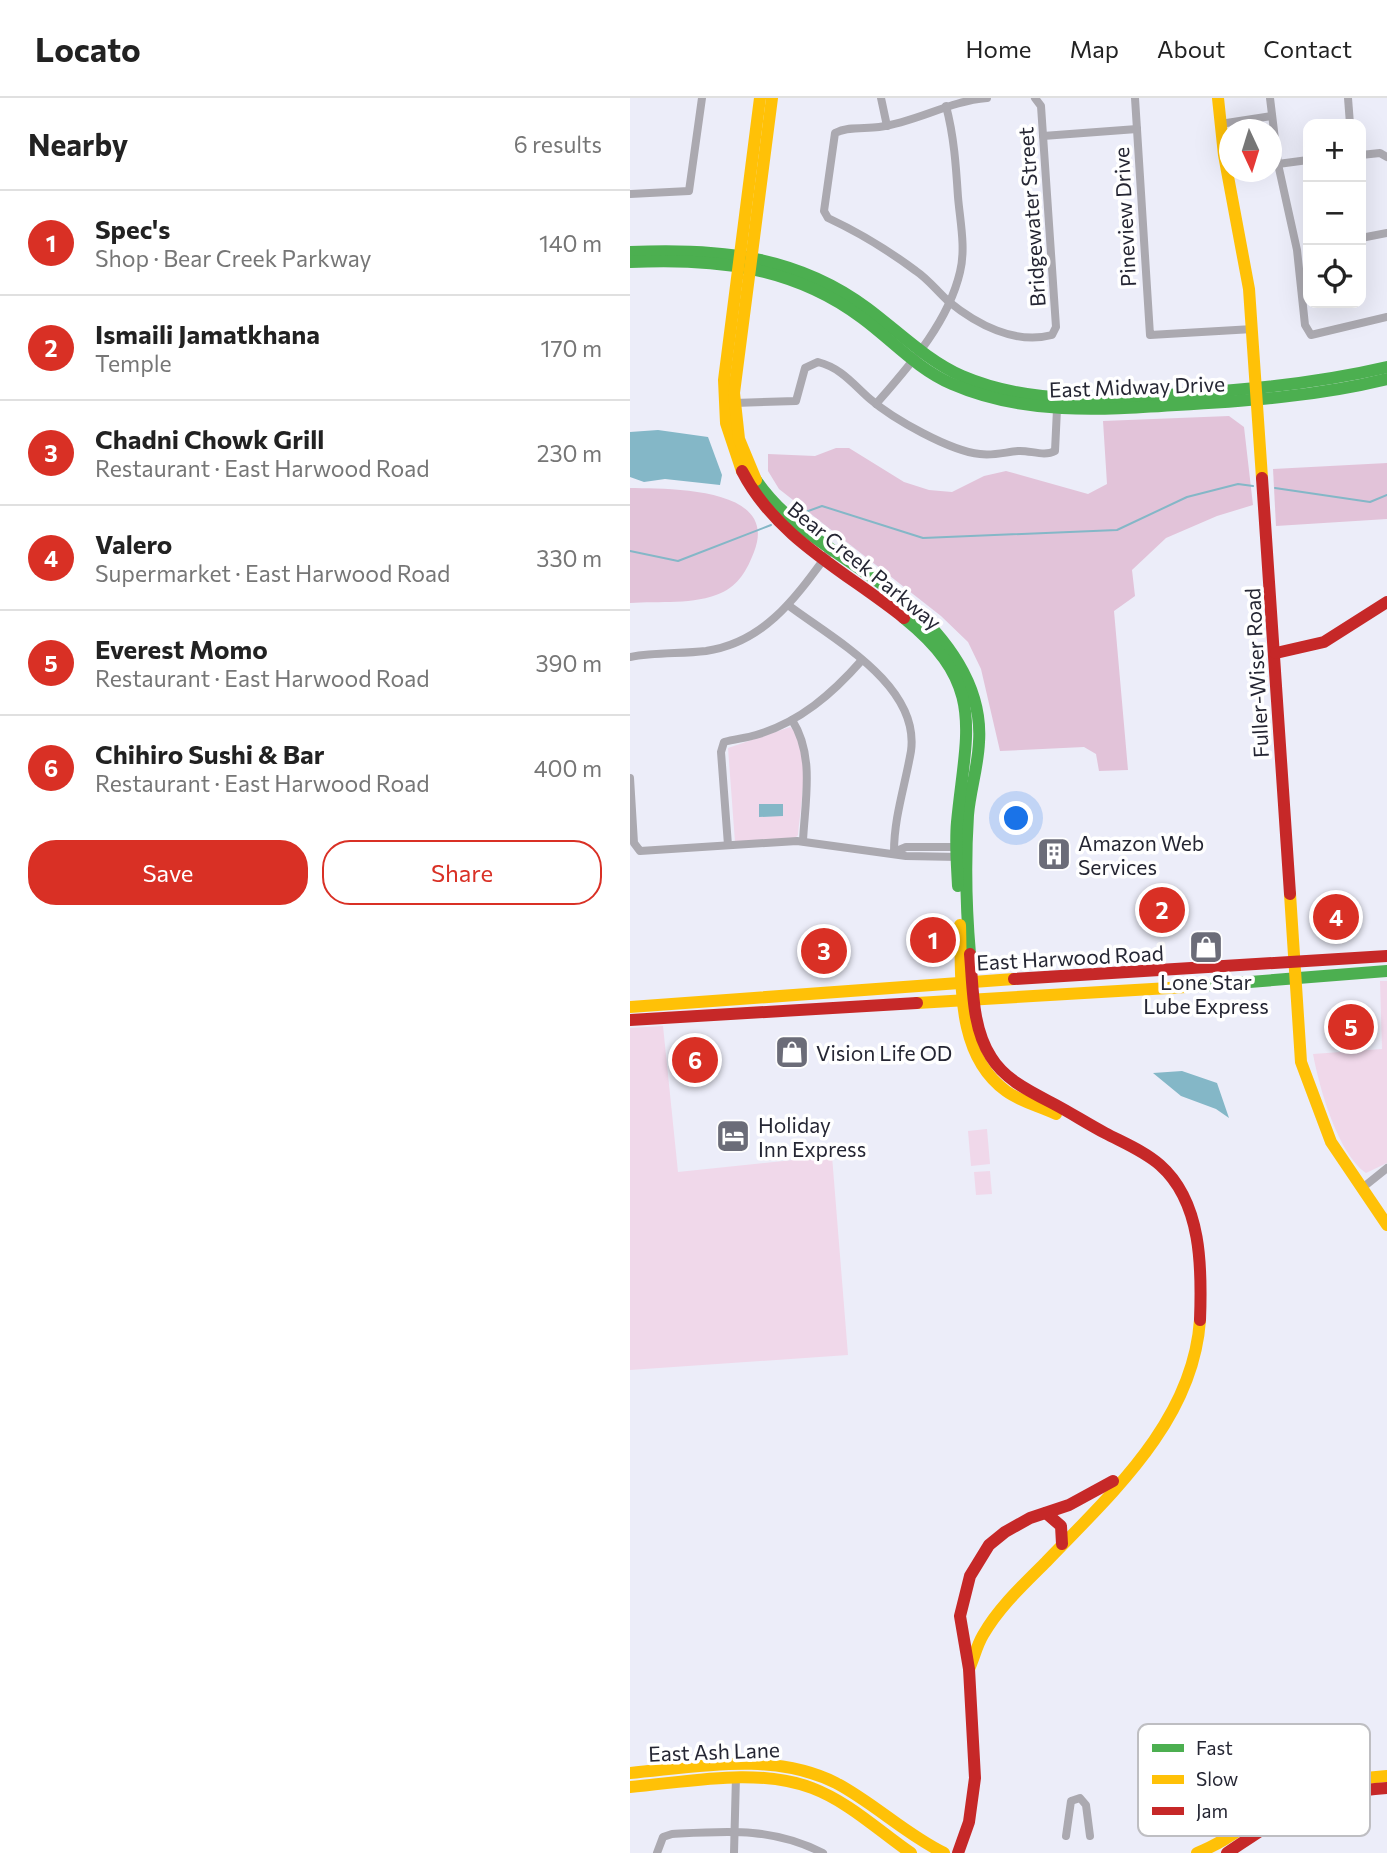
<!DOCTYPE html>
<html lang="en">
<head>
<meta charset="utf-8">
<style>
  :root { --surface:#fff; --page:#f2f2f2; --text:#222; --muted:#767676; --line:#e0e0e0; --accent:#d93025 }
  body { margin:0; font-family:Commissioner,sans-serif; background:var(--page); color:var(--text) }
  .controls { position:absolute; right:21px; top:21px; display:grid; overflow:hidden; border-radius:14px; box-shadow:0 7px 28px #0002 }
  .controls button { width:63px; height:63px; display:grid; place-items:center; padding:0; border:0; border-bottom:2px solid var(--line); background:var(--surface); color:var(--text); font:35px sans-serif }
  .compass { position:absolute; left:589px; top:21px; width:63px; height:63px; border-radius:50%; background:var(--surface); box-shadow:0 7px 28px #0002; rotate:176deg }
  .you { position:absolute; left:387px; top:721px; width:24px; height:24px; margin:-18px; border:5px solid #fff; border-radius:50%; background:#1a73e8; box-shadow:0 0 0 10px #1a73e833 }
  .badge { display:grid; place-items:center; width:46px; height:46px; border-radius:50%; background:var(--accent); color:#fff; font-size:23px; font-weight:700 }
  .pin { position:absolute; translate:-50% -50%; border:4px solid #fff; box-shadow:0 2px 7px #0006 }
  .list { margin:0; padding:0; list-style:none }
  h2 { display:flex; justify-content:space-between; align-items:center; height:91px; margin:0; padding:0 28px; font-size:30px }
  h2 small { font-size:23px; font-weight:400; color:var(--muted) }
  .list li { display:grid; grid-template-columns:46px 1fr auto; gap:21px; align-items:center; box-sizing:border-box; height:105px; padding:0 28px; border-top:2px solid var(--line) }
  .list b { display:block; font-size:26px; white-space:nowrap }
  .list p { margin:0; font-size:23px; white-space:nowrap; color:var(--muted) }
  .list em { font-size:23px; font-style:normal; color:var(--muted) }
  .actions { display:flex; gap:14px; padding:21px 28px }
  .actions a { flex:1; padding:16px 0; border:2px solid var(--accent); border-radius:28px; text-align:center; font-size:24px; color:var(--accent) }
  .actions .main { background:var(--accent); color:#fff }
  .icon { flex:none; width:38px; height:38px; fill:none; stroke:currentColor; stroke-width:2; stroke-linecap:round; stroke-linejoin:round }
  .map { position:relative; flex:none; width:757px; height:1755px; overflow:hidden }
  header { display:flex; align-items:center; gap:42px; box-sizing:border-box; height:98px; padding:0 35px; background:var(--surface); border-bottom:2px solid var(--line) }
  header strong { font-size:33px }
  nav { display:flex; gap:38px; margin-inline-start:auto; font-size:24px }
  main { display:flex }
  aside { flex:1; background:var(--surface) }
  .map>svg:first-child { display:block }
  .green { fill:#f0d8ea }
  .forest { fill:#e2c3d9 }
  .water { fill:#84b7c7 }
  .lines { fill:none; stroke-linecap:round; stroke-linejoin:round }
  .stream { stroke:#84b7c7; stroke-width:2 }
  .street { stroke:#aba9b0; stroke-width:8 }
  .fast { stroke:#4caf50; stroke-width:12 }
  .slow { stroke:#ffc107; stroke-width:12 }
  .jam { stroke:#c62828; stroke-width:12 }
  .labels { text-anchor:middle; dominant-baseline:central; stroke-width:7; stroke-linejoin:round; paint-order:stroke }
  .street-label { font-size:21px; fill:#252633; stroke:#fff }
  .poi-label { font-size:21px; fill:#252633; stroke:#fff; text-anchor:start }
  .key { fill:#fff; stroke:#bebec2; stroke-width:2 }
  .key-label { font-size:19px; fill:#252633 }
</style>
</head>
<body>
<header>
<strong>Locato</strong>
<nav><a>Home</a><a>Map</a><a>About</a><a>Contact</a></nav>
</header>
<main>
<aside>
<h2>Nearby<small>6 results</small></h2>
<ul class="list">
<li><span class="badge">1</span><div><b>Spec's</b><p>Shop · Bear Creek Parkway</p></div><em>140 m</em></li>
<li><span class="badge">2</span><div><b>Ismaili Jamatkhana</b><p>Temple</p></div><em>170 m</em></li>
<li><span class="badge">3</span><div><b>Chadni Chowk Grill</b><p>Restaurant · East Harwood Road</p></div><em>230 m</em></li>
<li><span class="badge">4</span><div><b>Valero</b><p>Supermarket · East Harwood Road</p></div><em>330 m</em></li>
<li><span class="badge">5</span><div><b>Everest Momo</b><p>Restaurant · East Harwood Road</p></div><em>390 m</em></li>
<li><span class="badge">6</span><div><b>Chihiro Sushi &amp; Bar</b><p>Restaurant · East Harwood Road</p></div><em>400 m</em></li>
</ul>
<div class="actions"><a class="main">Save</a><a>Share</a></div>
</aside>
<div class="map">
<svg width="757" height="1755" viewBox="0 0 757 1755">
  <rect width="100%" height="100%" fill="#ecedf9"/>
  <g class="green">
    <path d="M 160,629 C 183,645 170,712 168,737 L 164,741 L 105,744 L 98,650 Z"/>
    <path d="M 750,883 L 757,883 L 757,1065 L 736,1075 C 708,1056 689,989 683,956 L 752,951 Z"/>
    <polygon points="33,928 48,1074 202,1058 218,1257 0,1272 0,930"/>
    <polygon points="357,1031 360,1066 341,1068 338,1033"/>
    <polygon points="360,1073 362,1096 346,1097 344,1074"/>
  </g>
  <g class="forest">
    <polygon points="599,318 614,329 623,407 587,418 536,440 502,472 505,498 484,513 498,672 469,673 466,656 454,649 370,653 351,571 338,544 311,518 149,391 138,373 138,356 185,358 206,350 219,350 274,384 299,392 322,394 354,378 376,373 458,396 477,386 473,323"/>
    <polygon points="757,365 757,421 646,428 643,371"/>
    <path d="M 0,390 C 38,391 150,388 124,454 C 117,472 109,487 91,495 C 65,507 28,503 0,505 Z"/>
  </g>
  <g class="water">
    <polygon points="28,332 78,339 92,377 90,387 35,381 14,384 0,379 0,334"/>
    <polygon points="129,706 153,706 153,718 129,719"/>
    <polygon points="552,973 587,985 599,1020 586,1011 551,998 523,975"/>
  </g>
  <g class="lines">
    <g class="stream">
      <polyline points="645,390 740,404 757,397"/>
      <polyline points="170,416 192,408 293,440 487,432 557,399 608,386 623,388"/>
      <polyline points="0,453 48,463 141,427"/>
    </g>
    <g class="street">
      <polyline points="251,0 257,28"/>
      <path d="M 357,0 C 319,3 287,24 249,29 C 235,31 218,28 205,35 L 194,113 L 198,120 C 230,135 258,152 286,173 C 298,181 307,193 318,203 C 346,226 385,247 422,237 L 426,229 L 411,8 L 405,0"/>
      <polyline points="505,0 520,237 623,231"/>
      <polyline points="640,0 648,66 667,152 675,227 681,237 757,219"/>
      <polyline points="718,0 720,26"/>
      <polyline points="590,26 642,18"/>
      <polyline points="413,38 507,31"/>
      <polyline points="731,57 750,55 757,59"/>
      <polyline points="648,66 678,62"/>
      <polyline points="0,96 59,93 72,0"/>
      <polyline points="731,140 757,135"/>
      <path d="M 104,305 L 166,303 L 175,270 L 188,264 C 211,270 222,285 240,301 C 263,321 320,353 350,356 C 363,358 376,354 388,353 C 400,352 414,359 425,353 L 427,311"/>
      <path d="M 246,306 C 280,267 318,225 330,174 C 336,150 330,123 328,99 C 326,68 324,38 316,8"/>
      <path d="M 158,507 C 203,541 290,587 281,653 C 275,688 264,719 264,754"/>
      <path d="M 0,559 C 25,554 51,556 76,553 C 137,544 168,496 202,450"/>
      <path d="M 162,622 C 185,658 175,702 173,743"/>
      <polyline points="0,680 4,745 10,753 167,743 276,758 329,759"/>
      <path d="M 98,747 L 91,654 L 94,644 C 105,641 116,640 126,637 C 170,624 202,596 232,562"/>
      <polyline points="264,754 276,749 329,749"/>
      <polyline points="731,1091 757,1070"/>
      <polyline points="436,1738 441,1703 450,1700 456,1707 460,1738"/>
      <path d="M 27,1755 L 33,1739 L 42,1736 C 97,1733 142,1729 193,1755"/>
      <polyline points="104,1755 106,1678"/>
    </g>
    <g class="fast">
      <path d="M 0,154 C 86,150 166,157 237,210 C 268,233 296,262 332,278 C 404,309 486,301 563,295 C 628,291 693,284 757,269"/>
      <path d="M 0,164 C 84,160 163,168 232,220 C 262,242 287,271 322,286 C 393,317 470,312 546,307 C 618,303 688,298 757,281"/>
      <path d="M 126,382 C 161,434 226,463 274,503 C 315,538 353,587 349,644 C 348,669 340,693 338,717 C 335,764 336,810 340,856"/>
      <path d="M 274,520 C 357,587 336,632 327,724 C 325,745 327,767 328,788"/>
      <polyline points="556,889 757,873"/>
    </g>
    <g class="slow">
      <polyline points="588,0 594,57 619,191 632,380"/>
      <polyline points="112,373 96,325 94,282 130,0"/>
      <polyline points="126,382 109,341 104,295 142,0"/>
      <polyline points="660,796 671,964 701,1044 757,1127"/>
      <path d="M 330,827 C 332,883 325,956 376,993 C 391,1004 410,1008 426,1016"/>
      <polyline points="287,905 556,889"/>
      <polyline points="0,909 384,881"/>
      <path d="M 339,1571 C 344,1560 347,1547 353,1537 C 369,1509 394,1486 416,1464 C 482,1395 563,1323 570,1222"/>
      <path d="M 0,1675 C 67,1669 143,1653 206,1685 C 244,1705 275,1736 314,1755"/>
      <path d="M 0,1689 C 58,1684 126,1669 182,1690 C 219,1704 249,1733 281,1755"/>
      <path d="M 567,1755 C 598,1743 623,1721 652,1705 C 684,1686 720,1681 757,1678"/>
    </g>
    <g class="jam">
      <path d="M 112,373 C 146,440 218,475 274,520"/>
      <polyline points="632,380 660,796"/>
      <polyline points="646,555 694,544 757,504"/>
      <path d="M 340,856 C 343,890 342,930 361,959 C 375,982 401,994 424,1006 C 441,1015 458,1026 475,1035 C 494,1045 514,1053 530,1067 C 572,1104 572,1170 570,1222"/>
      <polyline points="384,881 757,858"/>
      <polyline points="0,922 287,905"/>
      <polyline points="416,1415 431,1428 432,1446"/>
      <polyline points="328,1755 339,1724 345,1680 339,1571 330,1518 340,1478 359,1447 375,1434 400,1420 439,1407 483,1383"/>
      <path d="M 597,1755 C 657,1715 681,1695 757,1690"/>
    </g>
  </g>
  <defs>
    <g id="building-square" transform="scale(1.75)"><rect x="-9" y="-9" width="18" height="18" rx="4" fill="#6b6c78" stroke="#fff"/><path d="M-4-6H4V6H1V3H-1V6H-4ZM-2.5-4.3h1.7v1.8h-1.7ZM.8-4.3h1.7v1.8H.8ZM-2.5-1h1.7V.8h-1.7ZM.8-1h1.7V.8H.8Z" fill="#fff"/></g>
    <g id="shop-square" transform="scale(1.75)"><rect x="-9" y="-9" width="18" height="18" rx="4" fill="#6b6c78" stroke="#fff"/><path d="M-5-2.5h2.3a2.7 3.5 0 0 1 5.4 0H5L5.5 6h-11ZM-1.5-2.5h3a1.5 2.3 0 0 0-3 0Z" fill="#fff"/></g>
    <g id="hotel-square" transform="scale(1.75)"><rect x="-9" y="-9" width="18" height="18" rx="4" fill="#6b6c78" stroke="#fff"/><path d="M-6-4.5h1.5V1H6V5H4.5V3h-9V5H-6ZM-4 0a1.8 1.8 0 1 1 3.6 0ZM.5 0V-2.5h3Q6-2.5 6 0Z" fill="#fff"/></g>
  </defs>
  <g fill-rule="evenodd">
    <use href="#building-square" x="424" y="756"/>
    <use href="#shop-square" x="576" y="849"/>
    <use href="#shop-square" x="162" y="954"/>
    <use href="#hotel-square" x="103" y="1038"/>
  </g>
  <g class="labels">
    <g class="street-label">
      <text transform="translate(401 119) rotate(-94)">Bridgewater Street</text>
      <text transform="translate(494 119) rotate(-93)">Pineview Drive</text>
      <text transform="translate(507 288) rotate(-2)">East Midway Drive</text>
      <text transform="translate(235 467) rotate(39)">Bear Creek Parkway</text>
      <text transform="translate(626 575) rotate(-93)">Fuller-Wiser Road</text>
      <text transform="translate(440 859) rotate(-3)">East Harwood Road</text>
      <text transform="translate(84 1653) rotate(-2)">East Ash Lane</text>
    </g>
    <g class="poi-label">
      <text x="448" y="744">Amazon Web<tspan x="448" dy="24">Services</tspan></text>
      <text x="576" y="883" text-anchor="middle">Lone Star<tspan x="576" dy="24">Lube Express</tspan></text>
      <text x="186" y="954">Vision Life OD</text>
      <text x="128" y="1026">Holiday<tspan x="128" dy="24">Inn Express</tspan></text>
    </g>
  </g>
  <rect x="508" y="1626" width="232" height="112" rx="10" class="key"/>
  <rect x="522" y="1646" width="32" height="8" fill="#4caf50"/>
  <rect x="522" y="1677" width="32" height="9" fill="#ffc107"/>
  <rect x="522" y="1709" width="32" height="8" fill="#c62828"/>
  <g class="key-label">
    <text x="566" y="1657">Fast</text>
    <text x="566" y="1688">Slow</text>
    <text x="566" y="1720">Jam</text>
  </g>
</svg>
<div class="controls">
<button>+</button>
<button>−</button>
<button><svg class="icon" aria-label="locate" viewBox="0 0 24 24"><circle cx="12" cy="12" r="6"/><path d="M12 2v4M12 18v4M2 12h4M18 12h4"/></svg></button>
</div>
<svg class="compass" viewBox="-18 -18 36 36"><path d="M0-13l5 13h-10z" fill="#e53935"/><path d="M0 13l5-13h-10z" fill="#767676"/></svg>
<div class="you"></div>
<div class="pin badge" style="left:303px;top:842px">1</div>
<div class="pin badge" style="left:532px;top:812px">2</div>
<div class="pin badge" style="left:194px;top:853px">3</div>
<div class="pin badge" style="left:706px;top:819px">4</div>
<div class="pin badge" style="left:721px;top:929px">5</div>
<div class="pin badge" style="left:65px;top:962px">6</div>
</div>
</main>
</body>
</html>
